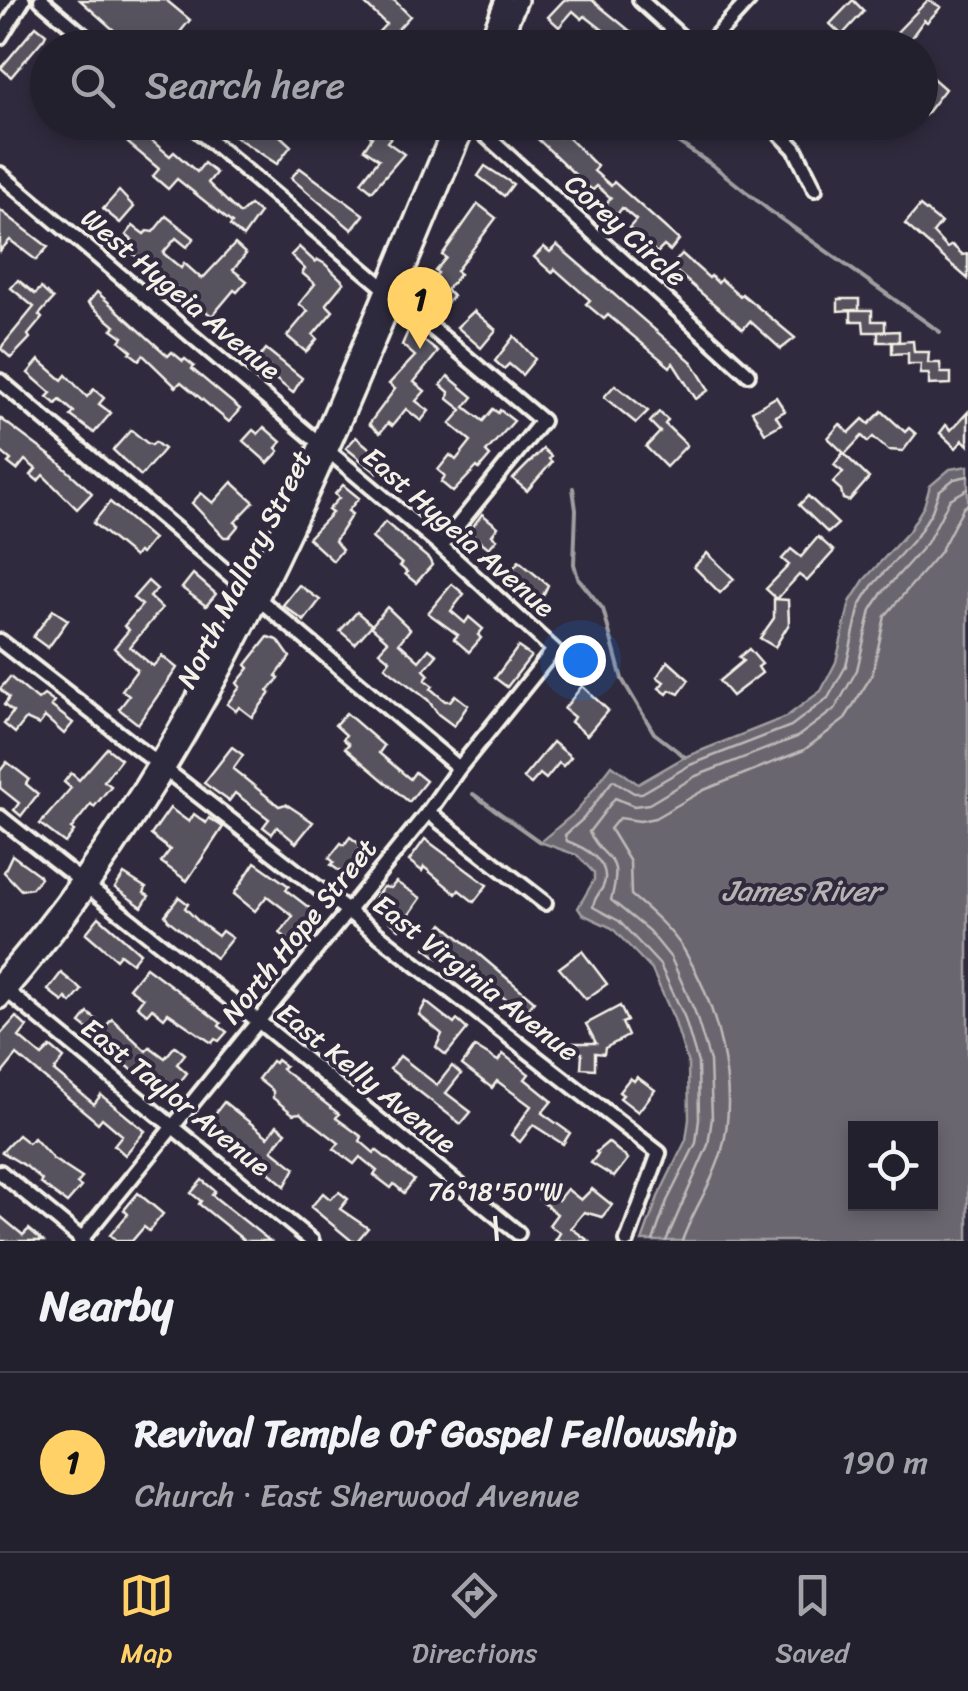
<!DOCTYPE html>
<html lang="en">
<head>
<meta charset="utf-8">
<style>
  :root { --surface:#23202e; --page:#2f2d3a; --text:#f1f3f6; --muted:#a3a3aa; --line:#403e4a; --accent:#ffd166 }
  body { margin:0; font-family:Sriracha,sans-serif; background:var(--page); color:var(--text) }
  .controls { position:absolute; right:30px; bottom:30px; display:grid; overflow:hidden; border-radius:0px; box-shadow:0 5px 15px #0003 }
  .controls button { width:90px; height:90px; display:grid; place-items:center; padding:0; border:0; border-bottom:2px solid var(--line); background:var(--surface); color:var(--text); font:50px sans-serif }
  .you { position:absolute; left:580px; top:660px; width:35px; height:35px; margin:-25px; border:8px solid #fff; border-radius:50%; background:#1a73e8; box-shadow:0 0 0 15px #1a73e833 }
  .badge { display:grid; place-items:center; width:65px; height:65px; border-radius:50%; background:var(--accent); color:#111; font-size:32px; font-weight:700 }
  .pin { position:absolute; translate:-50% -82px; filter:drop-shadow(0 2px 5px #0008) }
  .pin::after { content:''; position:absolute; top:52px; width:35px; height:30px; background:inherit; clip-path:polygon(0 0,100% 0,50% 100%) }
  .list { margin:0; padding:0; list-style:none }
  h2 { display:flex; justify-content:space-between; align-items:center; height:130px; margin:0; padding:0 40px; font-size:42px }
  h2 small { font-size:32px; font-weight:400; color:var(--muted) }
  .list li { display:grid; grid-template-columns:65px 1fr auto; gap:30px; align-items:center; box-sizing:border-box; height:180px; padding:0 40px; border-top:2px solid var(--line) }
  .list b { display:block; font-size:38px; white-space:nowrap }
  .list p { margin:0; font-size:32px; white-space:nowrap; color:var(--muted) }
  .list em { font-size:32px; font-style:normal; color:var(--muted) }
  .icon { flex:none; width:55px; height:55px; fill:none; stroke:currentColor; stroke-width:2; stroke-linecap:round; stroke-linejoin:round }
  .map { position:relative; flex:none; width:968px; height:1241px; overflow:hidden }
  .search { position:absolute; background:var(--surface); box-shadow:0 5px 15px #0003; left:30px; right:30px; top:30px; height:110px; display:flex; align-items:center; gap:25px; box-sizing:border-box; padding:0 35px; border-radius:55px; color:var(--muted); font-size:38px }
  .sheet { height:310px; background:var(--surface) }
  nav { display:flex; justify-content:space-around; align-items:center; box-sizing:border-box; height:140px; border-top:2px solid var(--line); background:var(--surface); font-size:28px; color:var(--muted) }
  nav a { display:grid; justify-items:center; gap:5px }
  nav .on { color:var(--accent) }
  .map>svg:first-child { display:block }
  .water { fill:#6a6670; stroke:#a19ea0; stroke-width:2.5; fill-rule:evenodd }
  .lines { fill:none; stroke-linecap:round; stroke-linejoin:round }
  .shore { stroke:#bdb9b8; stroke-width:2.5 }
  .stream { stroke:#a19ea0; stroke-width:4 }
  .building { fill:#56525f; stroke:#f4f1e8; stroke-width:2.5 }
  .minor-casing { stroke:#f4f1e8; stroke-width:20 }
  .major-casing { stroke:#f4f1e8; stroke-width:22 }
  .minor { stroke:#2f2a3d; stroke-width:12 }
  .major { stroke:#2f2a3d; stroke-width:15 }
  .ticks { fill:none; stroke:#f4f1e8; stroke-width:4 }
  .labels { text-anchor:middle; dominant-baseline:central; stroke-width:8; stroke-linejoin:round; paint-order:stroke }
  .street-label { font-size:28px; fill:#f4f1e8; stroke:#2f2a3d }
  .water-label { font-size:30px; font-style:italic; fill:#b6b2b2; stroke:#2f2a3d }
  .ticks-label { font-size:25px; text-anchor:middle; fill:#f4f1e8; stroke:#2f2a3d; stroke-width:8; stroke-linejoin:round; paint-order:stroke }
</style>
</head>
<body>
<div class="map">
<svg width="968" height="1241" viewBox="0 0 968 1241">
  <rect width="100%" height="100%" fill="#2f2a3d"/>
  <filter id="ink" filterUnits="userSpaceOnUse"><feTurbulence type="fractalNoise" baseFrequency=".01" numOctaves="2"/><feDisplacementMap in="SourceGraphic" scale="20" xChannelSelector="R" yChannelSelector="G"/><feConvolveMatrix kernelMatrix="1 2 1 2 8 2 1 2 1" color-interpolation-filters="sRGB"/></filter>
  <g filter="url(#ink)">
    <path class="water" d="M 968,466 L 968,1241 L 642,1241 L 658,1197 L 686,1140 L 689,1119 L 688,1064 L 674,1019 L 652,970 L 612,928 L 582,914 L 578,908 L 594,880 L 594,873 L 577,855 L 540,842 L 576,812 L 612,765 L 638,784 L 685,757 L 786,717 L 821,691 L 836,662 L 850,602 L 864,580 L 909,531 L 924,506 L 930,486 L 950,469 ZM 856,1128 L 930,1128 L 930,1204 L 856,1204 Z"/>
    <g class="lines">
      <g class="shore">
        <path d="M 653,1241 L 667,1201 L 696,1143 L 699,1119 L 698,1063 L 684,1016 L 660,965 L 619,921 L 593,907 C 594,897 601,893 604,884 C 611,861 583,847 567,841 L 565,835 L 583,819 L 613,780 L 634,793 L 642,793 L 690,765 L 791,726 L 828,698 L 846,666 L 860,605 L 872,586 L 917,536 L 932,511 L 939,491 L 954,479 L 968,476"/>
        <path d="M 666,1241 L 708,1145 L 712,1118 L 710,1061 L 695,1012 L 671,958 L 649,931 L 611,900 C 624,851 606,866 589,832 L 615,798 L 634,806 L 649,804 L 696,776 L 797,737 L 835,709 L 857,670 L 871,610 L 882,593 L 927,543 L 950,499 L 968,489"/>
        <path d="M 682,1241 C 693,1210 714,1181 722,1150 C 739,1088 717,1004 684,950 C 671,929 650,911 631,895 L 630,862 L 610,829 L 619,818 L 640,821 L 655,818 L 704,790 L 804,750 L 844,720 L 872,675 L 885,616 L 940,552 L 963,508 L 968,504"/>
      </g>
      <g class="stream">
        <polyline points="648,122 715,167 770,211 940,332"/>
        <polyline points="573,488 576,510 574,564 578,578 603,609 622,679 654,733 685,757"/>
        <polyline points="473,794 540,842"/>
      </g>
    </g>
    <g class="building">
      <polygon points="80,0 166,0 190,20 167,48 134,48"/>
      <polygon points="361,0 394,0 410,16 398,29 417,48 385,48 374,37 386,24"/>
      <polygon points="564,0 592,0 651,48 626,48 585,16 582,19 573,11 559,27 548,17"/>
      <polygon points="853,0 864,11 842,35 830,24"/>
      <polygon points="928,0 941,7 927,22 924,20 908,42 896,33"/>
      <polygon points="36,26 46,34 44,38 11,77 1,68"/>
      <polygon points="920,67 945,89 925,115 920,110"/>
      <polygon points="213,122 265,122 291,146 277,164"/>
      <polygon points="520,122 544,122 560,137 564,133 597,166 594,171 611,186 614,182 679,240 670,251 664,246 657,253 629,228 636,220 622,208 616,216 604,206 611,198 597,186 593,190 587,186"/>
      <polygon points="143,126 155,136 152,141 170,156 174,152 197,172 204,163 216,173 208,183 240,214 250,205 260,213 243,237 230,226 232,223 177,179 168,189 153,176 159,169 128,143"/>
      <polygon points="374,127 391,137 387,142 404,154 372,191 361,182 379,159 364,149 372,137 369,135"/>
      <polygon points="485,166 513,184 504,196 478,176"/>
      <polygon points="300,168 364,215 352,230 291,178"/>
      <polygon points="119,191 134,207 120,223 103,209"/>
      <polygon points="478,204 496,218 456,271 460,274 446,290 453,296 442,309 422,292 438,273 435,271 446,258 442,255"/>
      <polygon points="920,206 941,223 933,233 947,248 952,245 963,255 968,254 968,279 905,224"/>
      <polygon points="0,210 48,247 36,260 10,240 0,251"/>
      <polygon points="166,216 194,238 187,247 176,238 163,253 181,268 184,263 202,279 235,244 246,254 233,270 247,281 237,292 234,290 212,316 127,249 132,240 126,235 133,226 144,234 147,231 153,232"/>
      <polygon points="557,245 692,362 709,390 696,399 673,363 670,367 608,315 604,319 586,304 590,300 555,269 552,273 534,257 544,247 550,252"/>
      <polygon points="299,247 315,262 318,260 325,264 344,282 326,304 333,311 313,335 317,339 306,352 287,336 308,311 299,304 315,284 302,273 305,269 291,255"/>
      <polygon points="682,254 709,278 711,276 718,283 721,279 740,296 742,294 795,338 781,349 750,321 743,329 671,267"/>
      <polygon points="18,280 35,294 41,288 53,299 39,315 42,318 28,335 30,338 11,358 1,349 3,345 34,307 11,288"/>
      <polygon points="97,292 168,356 172,352 183,361 185,359 194,366 192,369 240,409 229,422 181,382 176,387 143,355 139,360 130,353 132,351 120,341 123,337 112,329 115,326 88,303"/>
      <polygon points="838,299 859,299 859,310 852,310 872,310 872,321 885,321 885,332 864,332 863,321 851,321 851,310 838,311"/>
      <polygon points="474,311 496,330 481,348 457,327"/>
      <polygon points="409,329 438,352 414,382 425,391 416,401 429,411 421,421 406,409 392,426 388,423 380,433 369,424 395,389 389,384 415,356 402,345"/>
      <polygon points="899,331 899,342 913,341 914,352 929,352 928,363 940,363 941,373 951,373 951,384 929,385 929,374 920,374 921,364 908,364 908,353 892,354 892,342 898,342 878,342 878,332"/>
      <polygon points="514,336 535,359 522,375 509,364 504,369 495,361"/>
      <polygon points="266,349 302,378 293,393 264,370 268,366 259,358"/>
      <polygon points="39,360 62,380 66,375 87,397 94,389 104,398 99,404 111,413 94,433 71,416 74,412 60,400 56,404 47,397 51,393 28,373"/>
      <polygon points="448,376 473,397 465,407 483,421 493,409 498,413 500,410 514,421 486,452 490,456 479,469 477,467 453,492 441,482 445,476 438,470 450,455 456,460 471,441 450,424 462,410 448,399 449,392 441,385"/>
      <polygon points="615,385 648,411 636,423 604,397"/>
      <polygon points="776,397 785,411 776,416 781,424 765,433 752,411"/>
      <polygon points="882,411 905,432 909,428 916,434 903,451 888,450 873,437 868,442 862,436 845,454 828,438 840,424 849,433 863,419 869,424"/>
      <polygon points="659,412 668,420 665,424 687,445 666,467 646,447 660,432 650,422"/>
      <polygon points="968,412 968,445 963,440 956,448 940,433 946,425 951,430"/>
      <polygon points="0,418 56,460 92,493 77,509 43,475 38,481 31,475 36,469 25,460 17,470 8,463 11,460 0,451"/>
      <polygon points="264,427 281,442 276,448 279,451 268,463 243,441 253,430 258,434"/>
      <polygon points="131,430 147,443 152,445 155,442 164,449 141,476 113,450"/>
      <polygon points="356,437 387,463 377,473 346,448"/>
      <polygon points="543,449 551,456 549,459 552,462 527,491 513,479"/>
      <polygon points="843,453 869,478 849,501 843,499 841,490 833,483 843,472 834,465"/>
      <polygon points="232,482 254,502 235,522 239,525 229,537 224,537 192,503 201,493 213,503"/>
      <polygon points="343,485 359,498 348,511 352,514 335,541 342,550 333,561 308,538 332,513 328,510 339,498 335,494"/>
      <polygon points="808,496 838,524 828,533 799,505"/>
      <polygon points="110,502 153,539 141,554 138,552 134,557 93,523"/>
      <polygon points="482,514 498,527 492,535 497,539 489,548 469,532"/>
      <polygon points="385,522 429,559 432,565 416,583 405,574 407,572 400,566 402,564 372,538"/>
      <polygon points="818,537 834,551 807,581 799,575 777,599 766,589 789,565 782,559 791,549 801,557"/>
      <polygon points="707,553 734,579 720,593 694,567"/>
      <polygon points="519,561 548,585 541,600 518,581 516,583 507,576"/>
      <polygon points="193,574 216,594 206,606 182,588"/>
      <polygon points="148,581 157,589 150,597 162,608 130,647 153,666 162,656 177,668 138,724 119,709 129,696 122,690 137,670 114,648 129,630 124,626 142,605 133,598"/>
      <polygon points="452,584 464,594 451,611 465,623 469,617 483,629 478,635 481,638 469,652 454,639 458,635 428,613"/>
      <polygon points="299,585 320,600 304,621 283,605"/>
      <polygon points="774,599 788,600 789,624 775,647 760,638 774,618"/>
      <polygon points="387,607 410,629 399,643 419,661 429,649 437,655 424,670 429,675 425,680 433,686 431,689 445,701 450,701 455,695 468,705 454,726 438,714 428,700 385,667 390,660 379,651 388,641 371,626 355,644 340,631 357,612 372,625"/>
      <polygon points="53,610 68,620 48,648 33,637"/>
      <polygon points="268,637 278,640 290,657 276,676 279,678 268,691 270,693 252,717 239,707 236,711 227,704 240,687 237,683 249,668 246,665"/>
      <polygon points="518,647 531,656 507,687 495,678"/>
      <polygon points="749,649 762,664 758,667 762,673 732,696 719,681 743,661 739,657"/>
      <polygon points="668,661 689,680 679,694 670,690 667,694 659,688 664,682 657,677"/>
      <polygon points="10,677 38,700 44,695 54,702 51,706 73,723 64,734 45,717 39,725 26,719 15,733 4,724 13,712 4,705 9,698 0,689"/>
      <polygon points="582,686 608,710 587,735 571,722 574,717 564,709"/>
      <polygon points="346,713 384,746 379,753 410,779 415,772 426,781 409,802 345,748 349,744 343,739 346,735 335,725"/>
      <polygon points="553,742 571,757 563,766 559,763 546,779 540,774 531,784 523,778"/>
      <polygon points="232,747 243,755 233,769 279,806 286,804 313,822 296,843 277,827 272,834 263,827 269,819 235,793 229,801 204,783"/>
      <polygon points="107,748 121,759 104,781 111,786 94,807 91,804 71,829 74,831 65,843 40,824 71,788 64,782 71,773 79,780"/>
      <polygon points="7,762 29,779 26,784 38,794 21,816 14,810 19,803 0,788 0,771"/>
      <polygon points="170,808 189,822 194,814 206,823 209,818 223,827 187,881 161,862 170,850 151,835"/>
      <polygon points="350,837 362,846 355,855 358,858 345,875 331,865 334,862 329,858 341,843 344,845"/>
      <polygon points="425,839 487,885 474,902 459,890 456,894 424,867 422,871 409,861"/>
      <polygon points="12,855 38,874 40,878 32,888 21,890 4,872"/>
      <polygon points="255,862 289,886 286,890 316,913 293,943 280,933 293,916 267,896 255,911 234,894"/>
      <polygon points="124,874 146,888 144,893 149,896 142,907 115,888"/>
      <polygon points="396,882 421,898 399,929 390,922 393,919 372,903 383,887 391,888"/>
      <polygon points="179,897 188,904 185,908 198,921 218,936 222,931 232,938 216,958 168,920 165,915"/>
      <polygon points="99,917 140,953 132,963 120,954 116,959 86,933"/>
      <polygon points="443,924 534,1001 520,1019 506,1008 510,1003 497,992 490,999 459,976 464,969 441,953 438,958 425,948"/>
      <polygon points="582,951 607,984 586,999 559,968"/>
      <polygon points="146,967 221,1023 219,1026 227,1032 219,1041 215,1039 212,1043 168,1013 164,1018 152,1008 147,1014 137,1006 143,998 129,988"/>
      <polygon points="61,973 82,990 71,1003 66,998 63,1002 48,990"/>
      <polygon points="426,1002 454,1024 457,1020 467,1029 446,1055 436,1047 442,1034 419,1015"/>
      <polygon points="620,1006 627,1021 622,1023 628,1036 605,1048 604,1054 595,1053 595,1069 581,1068 582,1053 573,1053 573,1043 596,1043 586,1024"/>
      <polygon points="88,1013 103,1025 107,1025 112,1019 146,1051 150,1047 165,1058 175,1046 185,1054 177,1064 187,1073 168,1097 158,1089 162,1085 147,1073 143,1078 131,1069 116,1056 118,1053 80,1023"/>
      <polygon points="16,1017 27,1027 19,1037 42,1056 51,1047 64,1058 54,1071 94,1104 101,1095 145,1131 125,1155 114,1145 122,1135 102,1118 98,1123 17,1055 0,1076 0,1035"/>
      <polygon points="475,1047 498,1061 503,1054 529,1074 525,1079 552,1101 542,1113 570,1133 563,1144 533,1125 520,1142 511,1135 531,1106 497,1081 492,1088 462,1065"/>
      <polygon points="400,1056 437,1085 452,1066 461,1074 446,1093 471,1112 461,1124 390,1069"/>
      <polygon points="277,1060 285,1066 282,1069 339,1114 336,1118 362,1137 360,1141 374,1153 376,1150 414,1180 404,1193 394,1184 391,1188 374,1175 377,1171 360,1157 354,1164 334,1149 339,1143 300,1113 293,1114 273,1098 273,1091 258,1079 272,1061 275,1063"/>
      <polygon points="637,1077 655,1090 638,1112 620,1098 623,1095 619,1092 630,1078 634,1081"/>
      <polygon points="224,1102 268,1137 277,1125 286,1132 272,1150 295,1168 285,1186 222,1132 219,1136 206,1125"/>
      <polygon points="18,1135 28,1143 34,1138 53,1159 82,1178 77,1184 81,1187 67,1203 40,1183 42,1180 27,1167 2,1152"/>
      <polygon points="608,1142 628,1159 614,1177 591,1163 598,1154 596,1152"/>
      <polygon points="202,1180 215,1191 212,1195 270,1241 245,1241 199,1204 201,1201 191,1193"/>
      <polygon points="567,1189 581,1200 592,1189 612,1205 602,1217 584,1212 571,1228 589,1241 555,1241 560,1233 549,1225 557,1214 539,1199 547,1190 558,1200"/>
      <polygon points="339,1192 348,1199 340,1209 368,1228 357,1241 352,1241 311,1207 323,1193 330,1199"/>
      <polygon points="138,1193 163,1214 149,1231 144,1227 132,1241 117,1241 110,1235 128,1214 124,1210"/>
      <polygon points="0,1216 23,1235 29,1229 43,1241 0,1241"/>
    </g>
    <g class="lines">
      <g class="minor-casing">
        <g id="minor">
          <polyline points="41,0 98,48"/>
          <polyline points="640,0 693,48"/>
          <polyline points="0,37 23,0"/>
          <polyline points="705,48 749,0"/>
          <polyline points="188,122 542,421 441,546"/>
          <polyline points="471,122 748,374"/>
          <polyline points="769,122 795,149 815,189"/>
          <polyline points="0,174 441,546 554,650 459,768 428,812 80,1241"/>
          <polyline points="0,381 459,768"/>
          <polyline points="0,641 659,1153 627,1241"/>
          <polyline points="428,812 545,903"/>
          <polyline points="0,817 258,1021 518,1233"/>
          <polyline points="1,986 312,1241"/>
          <polyline points="0,1172 84,1241"/>
        </g>
      </g>
      <g class="major-casing">
        <g id="major">
          <polyline points="485,48 504,0"/>
          <polyline points="499,48 519,0"/>
          <path d="M 0,980 C 215,735 328,419 454,122"/>
          <path d="M 0,1000 C 221,747 339,429 468,122"/>
        </g>
      </g>
      <use href="#minor" class="minor"/>
      <use href="#major" class="major"/>
    </g>
  </g>
  <path class="ticks" d="M 495,1216 L 497,1241"/>
  <g class="labels">
    <g class="street-label">
      <text transform="translate(626 230) rotate(42)">Corey Circle</text>
      <text transform="translate(181 294) rotate(40)">West Hygeia Avenue</text>
      <text transform="translate(459 532) rotate(41)">East Hygeia Avenue</text>
      <text transform="translate(244 569) rotate(-63)">North Mallory Street</text>
      <text transform="translate(299 931) rotate(-51)">North Hope Street</text>
      <text transform="translate(476 978) rotate(38)">East Virginia Avenue</text>
      <text transform="translate(367 1078) rotate(39)">East Kelly Avenue</text>
      <text transform="translate(176 1097) rotate(39)">East Taylor Avenue</text>
    </g>
    <g class="water-label">
      <text x="801" y="891">James River</text>
    </g>
  </g>
  <g class="ticks-label">
    <text x="495" y="1200">76°18'50"W</text>
  </g>
</svg>
<div class="controls">
<button><svg class="icon" aria-label="locate" viewBox="0 0 24 24"><circle cx="12" cy="12" r="6"/><path d="M12 2v4M12 18v4M2 12h4M18 12h4"/></svg></button>
</div>
<div class="you"></div>
<div class="pin badge" style="left:420px;top:349px">1</div>
<div class="search"><svg class="icon" aria-label="search" viewBox="0 0 24 24"><circle cx="10" cy="10" r="6"/><path d="M15 15l6 6"/></svg>Search here</div>
</div>
<section class="sheet">
<h2>Nearby<small></small></h2>
<ul class="list">
<li><span class="badge">1</span><div><b>Revival Temple Of Gospel Fellowship</b><p>Church · East Sherwood Avenue</p></div><em>190 m</em></li>
</ul>
</section>
<nav>
<a class="on"><svg class="icon" aria-label="map" viewBox="0 0 24 24"><path d="M3 6l6-2 6 2 6-2v14l-6 2-6-2-6 2zM9 4v14M15 6v14"/></svg>Map</a>
<a><svg class="icon" aria-label="directions" viewBox="0 0 24 24"><path d="M12 3l9 9-9 9-9-9zM9 14v-3h6M13 9l2 2-2 2"/></svg>Directions</a>
<a><svg class="icon" aria-label="saved" viewBox="0 0 24 24"><path d="M7 4h10v16l-5-4-5 4z"/></svg>Saved</a>
</nav>
</body>
</html>
